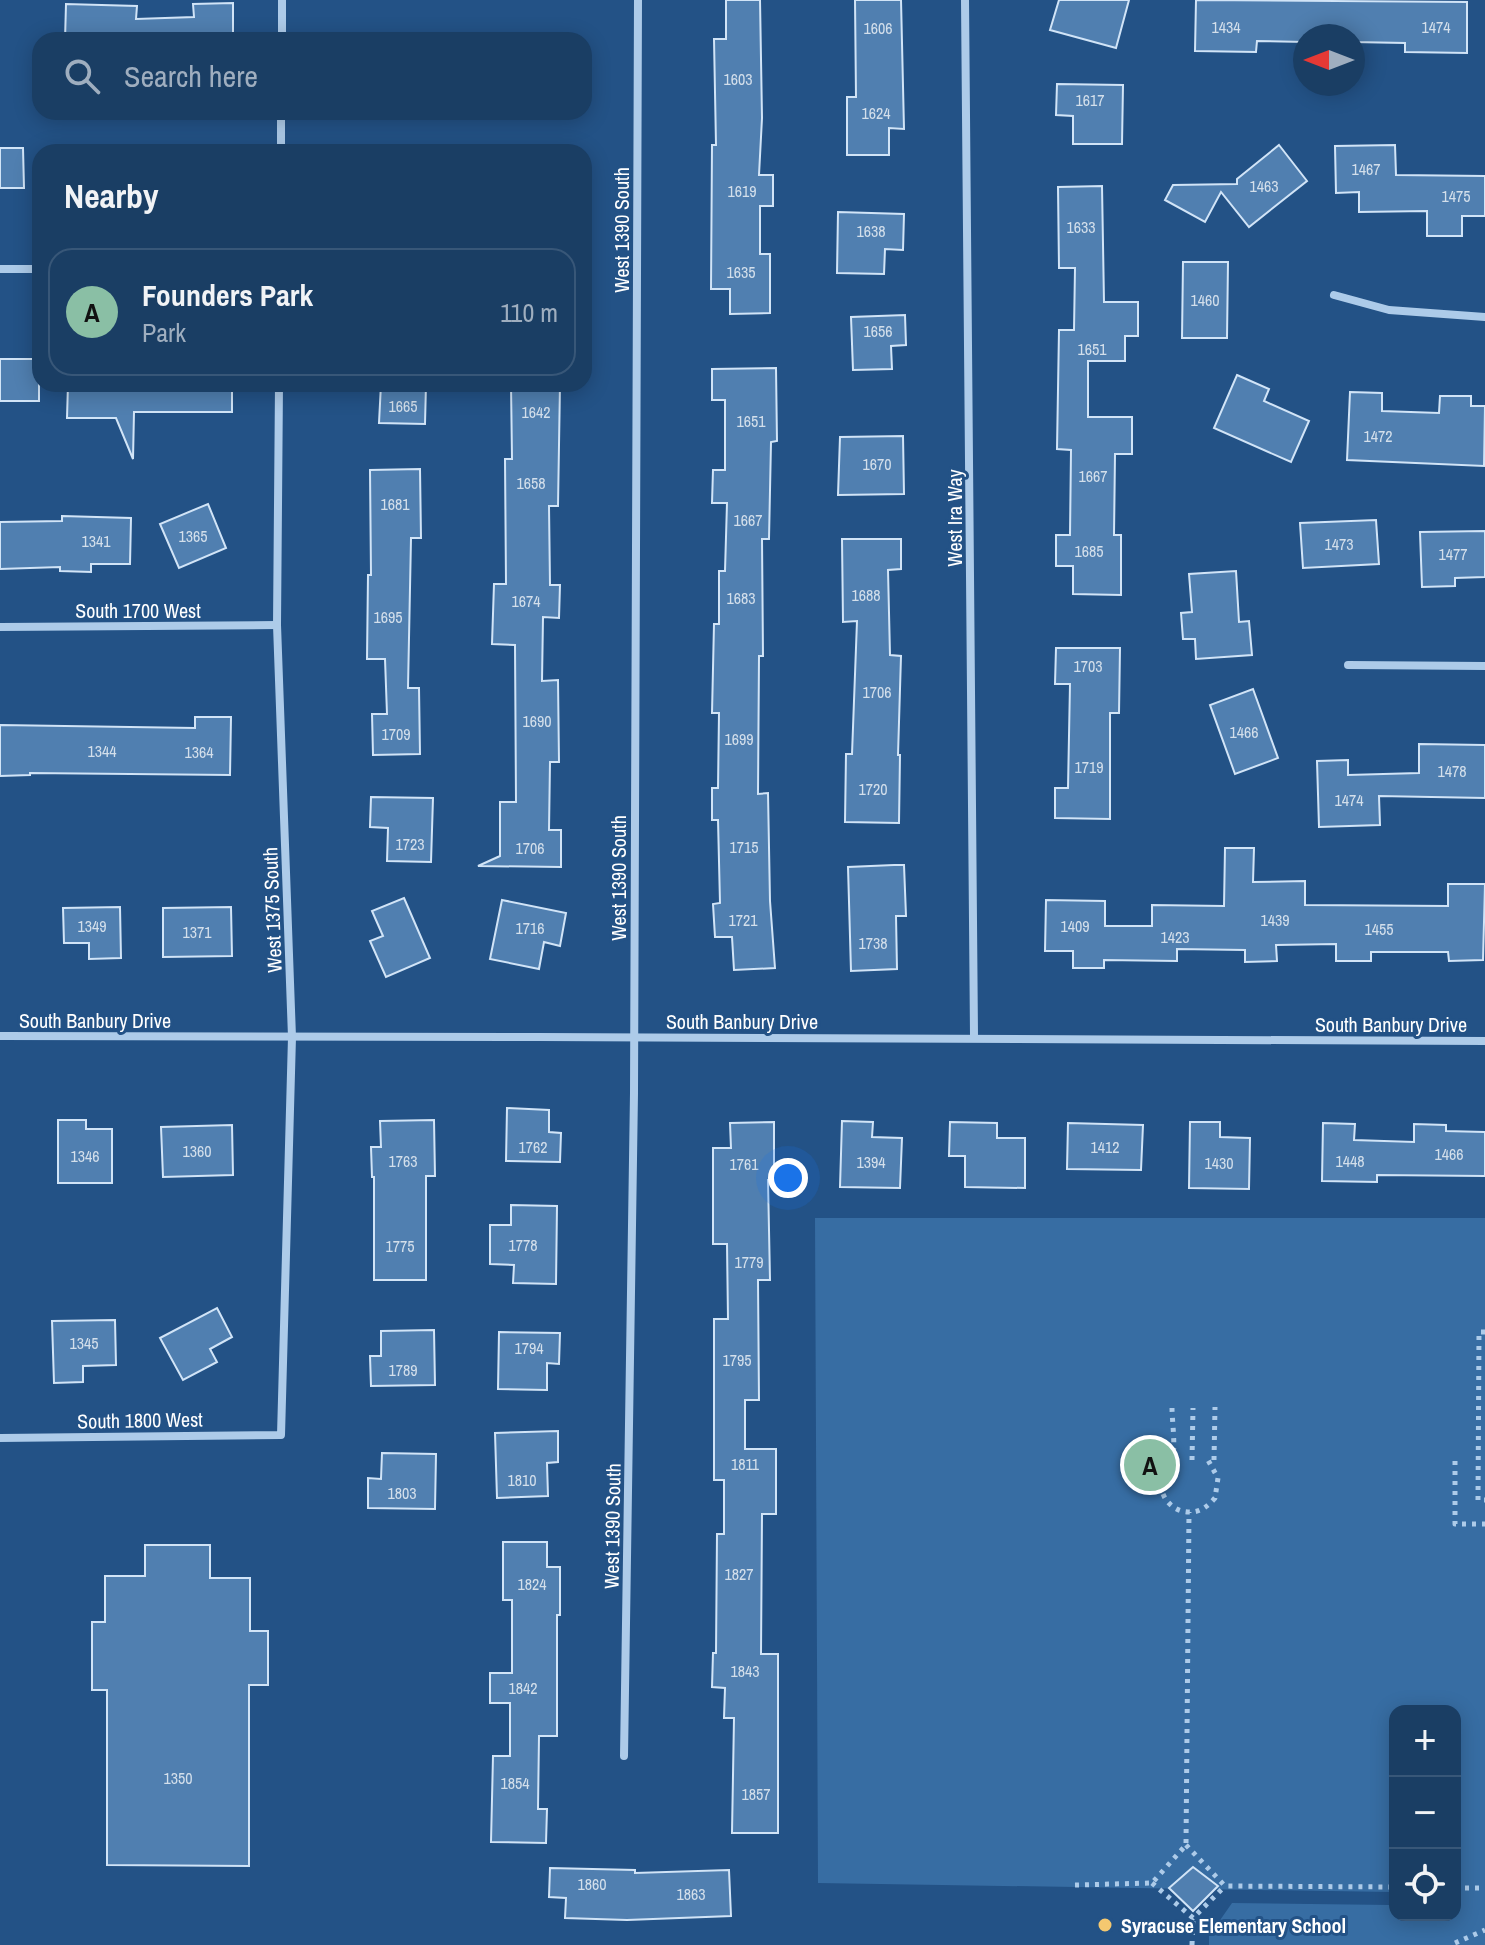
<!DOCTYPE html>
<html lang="en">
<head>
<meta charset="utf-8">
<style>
  :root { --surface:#1a3e64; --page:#27496d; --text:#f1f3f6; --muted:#9faebf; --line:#385778; --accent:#8abfa5 }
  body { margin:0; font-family:"Archivo Narrow",sans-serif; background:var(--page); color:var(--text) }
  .controls { position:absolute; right:24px; bottom:24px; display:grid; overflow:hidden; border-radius:16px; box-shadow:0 4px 20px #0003 }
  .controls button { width:72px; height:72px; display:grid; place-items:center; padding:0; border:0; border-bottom:2px solid var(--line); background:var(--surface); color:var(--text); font:40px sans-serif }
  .compass { position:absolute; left:1293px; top:24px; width:72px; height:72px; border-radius:50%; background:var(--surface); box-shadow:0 4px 20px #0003; rotate:270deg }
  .you { position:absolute; left:788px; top:1178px; width:28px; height:28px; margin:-20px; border:6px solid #fff; border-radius:50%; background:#1a73e8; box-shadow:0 0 0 12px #1a73e833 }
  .badge { display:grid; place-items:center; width:52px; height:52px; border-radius:50%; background:var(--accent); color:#111; font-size:26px; font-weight:700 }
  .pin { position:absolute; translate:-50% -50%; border:4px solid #fff; box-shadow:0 2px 8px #0006 }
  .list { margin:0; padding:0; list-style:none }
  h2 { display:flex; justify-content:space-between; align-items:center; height:104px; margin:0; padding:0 32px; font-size:34px }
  h2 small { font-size:26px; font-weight:400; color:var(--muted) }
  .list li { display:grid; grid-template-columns:52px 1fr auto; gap:24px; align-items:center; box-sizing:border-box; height:128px; margin:0 16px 16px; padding:0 16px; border:2px solid var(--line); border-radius:24px }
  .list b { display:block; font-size:30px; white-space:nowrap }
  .list p { margin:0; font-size:26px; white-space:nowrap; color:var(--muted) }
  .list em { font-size:26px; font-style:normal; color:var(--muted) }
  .icon { flex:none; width:44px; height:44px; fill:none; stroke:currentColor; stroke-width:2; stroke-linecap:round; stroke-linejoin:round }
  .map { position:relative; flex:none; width:1485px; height:1945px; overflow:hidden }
  .search { position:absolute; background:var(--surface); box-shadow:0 4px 20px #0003; left:32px; top:32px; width:560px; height:88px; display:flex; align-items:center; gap:20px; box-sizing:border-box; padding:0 28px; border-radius:24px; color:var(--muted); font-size:30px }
  .panel { position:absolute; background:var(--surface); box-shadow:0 4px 20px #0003; left:32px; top:144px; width:560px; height:248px; border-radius:24px }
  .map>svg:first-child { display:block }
  .green { fill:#376da3; fill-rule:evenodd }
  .building { fill:#507fb0; stroke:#d1e4f7; stroke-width:2 }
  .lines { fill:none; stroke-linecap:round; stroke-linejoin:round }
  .path { stroke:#adcbe9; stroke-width:5; stroke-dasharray:4 6; stroke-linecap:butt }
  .street { stroke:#adcbe9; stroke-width:8 }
  .poi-dot { fill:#f4c870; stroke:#235286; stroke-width:3 }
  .labels { text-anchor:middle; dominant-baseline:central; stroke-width:6; stroke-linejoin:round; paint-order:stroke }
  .number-label { font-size:16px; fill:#d3dfeb }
  .street-label { font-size:20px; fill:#fff; stroke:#235286 }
  .poi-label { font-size:20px; font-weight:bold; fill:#fff; stroke:#235286; text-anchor:start }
</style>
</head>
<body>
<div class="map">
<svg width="1485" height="1945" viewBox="0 0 1485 1945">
  <rect width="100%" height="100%" fill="#235286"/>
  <path class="green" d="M 815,1218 L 1485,1218 L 1485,1945 L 1209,1945 L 1209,1936 L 1232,1903 L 1391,1905 L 1391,1892 L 818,1883 ZM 1395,1711 L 1455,1711 L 1455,1915 L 1395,1915 Z"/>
  <g class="building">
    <polygon points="726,0 760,0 762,118 759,175 773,175 773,206 760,206 760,254 770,254 770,313 730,314 730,289 711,289 712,145 716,145 714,39 726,39"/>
    <polygon points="855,0 901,0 904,129 889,128 889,155 847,155 847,97 856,97"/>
    <polygon points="1059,0 1129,0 1116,48 1050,30"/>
    <polygon points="1196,0 1467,2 1467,53 1405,52 1405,43 1353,42 1353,36 1305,36 1305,42 1257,41 1256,52 1195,51"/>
    <polygon points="233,3 233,40 65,40 66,4 137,6 136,19 194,17 193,4"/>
    <polygon points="1057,84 1123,85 1122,144 1073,144 1073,116 1056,115"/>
    <polygon points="1279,145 1307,181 1249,227 1221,192 1205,222 1165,200 1173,185 1237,184 1237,179"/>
    <polygon points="1395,145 1396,175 1485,176 1485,216 1462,216 1462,236 1427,236 1427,211 1359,212 1359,192 1336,193 1335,146"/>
    <polygon points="0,148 23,148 24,188 0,188"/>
    <polygon points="1102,186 1104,302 1138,302 1138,336 1125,336 1125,361 1088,361 1088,417 1132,417 1132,454 1115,454 1114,535 1121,535 1121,595 1073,594 1073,566 1056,566 1056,535 1070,535 1071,450 1057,449 1059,330 1074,330 1075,268 1059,268 1058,187"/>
    <polygon points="838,212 904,214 903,250 885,249 884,274 837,273"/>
    <polygon points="1183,262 1228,262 1227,338 1182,338"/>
    <polygon points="905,315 906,345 891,346 892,369 853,370 851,317"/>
    <rect x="0" y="359" width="39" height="42"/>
    <polygon points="776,368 777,441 771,442 769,539 762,539 763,656 759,656 758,794 768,793 770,901 775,968 734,970 732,937 715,937 713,904 720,903 718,820 712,820 712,788 718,788 719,713 712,713 714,624 719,624 719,571 725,571 727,503 712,503 713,470 725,470 725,400 712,400 712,369"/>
    <polygon points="1237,375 1269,389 1264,401 1309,421 1291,462 1214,428"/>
    <polygon points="68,384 232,384 232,412 134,412 133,459 116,418 67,418"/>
    <polygon points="381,384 426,384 425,424 379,423"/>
    <polygon points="511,384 560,384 558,506 549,506 550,585 560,585 559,618 543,617 542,681 558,680 559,762 550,762 549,830 561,830 561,867 478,866 500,856 500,802 516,802 515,645 492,644 494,584 506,584 505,459 512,459"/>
    <polygon points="1350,392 1382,393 1382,411 1439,413 1440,396 1471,396 1471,406 1485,406 1484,466 1347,460"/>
    <polygon points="903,436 904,494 838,495 840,437"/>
    <polygon points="420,469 421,538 411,538 408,688 419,688 420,754 373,755 372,714 387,714 385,659 367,659 368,575 371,575 370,470"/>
    <polygon points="208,504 226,548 179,568 160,524"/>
    <polygon points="62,516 131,518 130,564 91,564 91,572 60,571 60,567 0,569 0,522 62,521"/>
    <polygon points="1376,520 1379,564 1303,568 1300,523"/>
    <polygon points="1485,531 1485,577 1455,578 1455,586 1422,587 1420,532"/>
    <polygon points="842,539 901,539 901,569 888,570 890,655 901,656 898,755 900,755 899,823 845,822 846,754 852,754 857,621 843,622"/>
    <polygon points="1236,571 1239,622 1249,621 1252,655 1196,659 1195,639 1183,639 1181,613 1192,612 1189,574"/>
    <polygon points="1056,648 1120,648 1119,713 1110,713 1110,819 1055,818 1055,788 1068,788 1070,684 1055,684"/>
    <polygon points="1253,689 1278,758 1235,774 1210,705"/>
    <polygon points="195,717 231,717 230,775 30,773 30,775 0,776 0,725 195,728"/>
    <polygon points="1419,744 1485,745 1485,798 1379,796 1380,825 1319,827 1317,761 1348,760 1348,775 1419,773"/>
    <polygon points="371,797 433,798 431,862 387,861 388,828 370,827"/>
    <polygon points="1225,848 1254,848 1253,882 1305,881 1305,905 1448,906 1448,884 1485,884 1483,960 1449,961 1448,952 1371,952 1371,961 1336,961 1336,944 1276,945 1277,961 1245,962 1245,950 1177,949 1177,961 1104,960 1104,968 1073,968 1073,951 1045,951 1046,900 1105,901 1105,926 1152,926 1152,905 1224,906"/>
    <polygon points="894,865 904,865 906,916 896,916 897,969 851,971 848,867"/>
    <polygon points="404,898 430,958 386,977 370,941 383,936 372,911"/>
    <polygon points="502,900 566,913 560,946 544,942 539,969 490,959"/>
    <polygon points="120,907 121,958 89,959 89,943 64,943 63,908"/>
    <polygon points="231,907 232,956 163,957 163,908"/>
    <polygon points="507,1108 549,1110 549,1132 561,1133 560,1162 506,1161"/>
    <polygon points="58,1120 86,1120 86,1129 112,1129 112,1183 58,1183"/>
    <polygon points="434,1120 435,1176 426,1176 426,1280 374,1280 374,1177 372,1177 371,1147 381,1147 380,1121"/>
    <polygon points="842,1121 873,1122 872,1137 902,1138 900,1188 840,1187"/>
    <polygon points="774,1122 774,1180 768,1180 770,1280 758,1280 759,1400 745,1400 745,1449 776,1449 776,1514 762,1514 761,1654 778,1654 778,1833 732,1833 734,1718 724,1718 725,1688 712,1687 713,1653 716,1653 717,1534 724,1534 724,1480 714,1480 714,1319 728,1319 727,1244 713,1244 713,1148 731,1148 730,1123"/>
    <polygon points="950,1122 997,1123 997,1138 1025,1138 1025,1188 965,1187 965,1156 949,1156"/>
    <polygon points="1190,1122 1220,1122 1220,1137 1250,1138 1249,1189 1189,1188"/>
    <polygon points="1068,1123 1143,1125 1141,1170 1067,1169"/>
    <polygon points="1323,1123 1355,1124 1354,1140 1414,1142 1414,1124 1446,1125 1446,1131 1485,1132 1485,1176 1377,1175 1377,1182 1322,1181"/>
    <polygon points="232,1125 233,1175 163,1177 161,1127"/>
    <polygon points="511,1205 557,1206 556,1284 513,1283 514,1265 490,1264 490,1225 511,1225"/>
    <polygon points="217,1308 232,1337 210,1349 217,1362 183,1380 160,1338"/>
    <polygon points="115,1320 116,1365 83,1366 83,1382 54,1383 52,1321"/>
    <polygon points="434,1330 435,1385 371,1386 370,1356 381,1356 381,1331"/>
    <polygon points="499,1332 560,1333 559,1364 547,1363 547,1390 498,1389"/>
    <polygon points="558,1431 558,1462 547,1463 548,1496 497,1498 495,1433"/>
    <polygon points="382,1453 436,1454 435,1509 368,1508 368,1478 381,1479"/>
    <polygon points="503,1542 547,1542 547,1567 560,1567 560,1615 557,1615 557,1736 539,1736 538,1809 547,1809 546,1843 491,1842 493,1756 510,1756 510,1703 490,1703 490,1673 512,1673 512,1600 503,1600"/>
    <polygon points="145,1545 210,1545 210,1578 250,1578 250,1631 268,1631 268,1685 249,1685 249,1866 107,1865 107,1690 92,1690 92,1622 105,1622 105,1576 145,1576"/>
    <polygon points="1193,1867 1218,1886 1193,1911 1169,1888"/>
    <polygon points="550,1868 635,1870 635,1873 729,1870 731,1916 627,1920 565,1918 566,1898 549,1897"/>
  </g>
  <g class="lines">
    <g class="path">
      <polyline points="1485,1332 1479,1332 1478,1500 1485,1500"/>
      <path d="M 1172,1408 C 1172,1421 1176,1448 1172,1459 C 1171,1462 1165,1467 1164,1469 C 1154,1487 1167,1511 1188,1512 C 1200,1513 1208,1506 1215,1498 L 1218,1478 L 1208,1460"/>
      <polyline points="1192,1460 1193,1408"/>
      <polyline points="1214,1460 1215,1407"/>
      <polyline points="1455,1461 1455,1524 1485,1524"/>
      <polyline points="1186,1845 1225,1886 1395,1887"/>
      <polyline points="1152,1883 1193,1918 1225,1886"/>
      <polyline points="1075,1885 1152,1883 1186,1845 1189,1512"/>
      <polyline points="1455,1888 1485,1888"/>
      <polyline points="1455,1943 1485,1930"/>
      <polyline points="1192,1945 1193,1918"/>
    </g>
    <g class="street">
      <polyline points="965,0 974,1036"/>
      <polyline points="282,40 282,0"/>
      <polyline points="281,152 281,112"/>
      <polyline points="0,269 40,269"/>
      <polyline points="1334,295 1389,310 1485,317"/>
      <polyline points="0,627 277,625"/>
      <polyline points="1348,665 1485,666"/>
      <path d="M 0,1036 C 495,1038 990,1036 1485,1041"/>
      <polyline points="0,1438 281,1435 292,1037 277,625 279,384"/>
      <polyline points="624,1756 634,1093 638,0"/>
    </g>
  </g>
  <circle class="poi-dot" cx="1105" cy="1925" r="8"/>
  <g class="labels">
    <g class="number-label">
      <text x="1226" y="27">1434</text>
      <text x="1436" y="27">1474</text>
      <text x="878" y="28">1606</text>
      <text x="738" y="79">1603</text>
      <text x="1090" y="100">1617</text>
      <text x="876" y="113">1624</text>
      <text x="1366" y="169">1467</text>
      <text x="1264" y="186">1463</text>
      <text x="742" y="191">1619</text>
      <text x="1456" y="196">1475</text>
      <text x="1081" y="227">1633</text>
      <text x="871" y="231">1638</text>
      <text x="741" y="272">1635</text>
      <text x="1205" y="300">1460</text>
      <text x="878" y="331">1656</text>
      <text x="1092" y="349">1651</text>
      <text x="403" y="406">1665</text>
      <text x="536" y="412">1642</text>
      <text x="751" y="421">1651</text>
      <text x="1378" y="436">1472</text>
      <text x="877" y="464">1670</text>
      <text x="1093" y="476">1667</text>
      <text x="531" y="483">1658</text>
      <text x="395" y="504">1681</text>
      <text x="748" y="520">1667</text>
      <text x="193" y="536">1365</text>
      <text x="96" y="541">1341</text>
      <text x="1339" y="544">1473</text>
      <text x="1089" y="551">1685</text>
      <text x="1453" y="554">1477</text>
      <text x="866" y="595">1688</text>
      <text x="741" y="598">1683</text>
      <text x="526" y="601">1674</text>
      <text x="388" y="617">1695</text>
      <text x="1088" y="666">1703</text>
      <text x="877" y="692">1706</text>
      <text x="537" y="721">1690</text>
      <text x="1244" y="732">1466</text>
      <text x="396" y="734">1709</text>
      <text x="739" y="739">1699</text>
      <text x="102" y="751">1344</text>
      <text x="199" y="752">1364</text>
      <text x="1089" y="767">1719</text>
      <text x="1452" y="771">1478</text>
      <text x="873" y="789">1720</text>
      <text x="1349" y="800">1474</text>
      <text x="410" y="844">1723</text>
      <text x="744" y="847">1715</text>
      <text x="530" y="848">1706</text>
      <text x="743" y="920">1721</text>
      <text x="1275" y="920">1439</text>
      <text x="92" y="926">1349</text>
      <text x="1075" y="926">1409</text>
      <text x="530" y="928">1716</text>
      <text x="1379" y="929">1455</text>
      <text x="197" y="932">1371</text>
      <text x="1175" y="937">1423</text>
      <text x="873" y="943">1738</text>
      <text x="533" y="1147">1762</text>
      <text x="1105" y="1147">1412</text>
      <text x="197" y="1151">1360</text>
      <text x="1449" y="1154">1466</text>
      <text x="85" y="1156">1346</text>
      <text x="403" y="1161">1763</text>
      <text x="1350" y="1161">1448</text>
      <text x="871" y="1162">1394</text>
      <text x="1219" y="1163">1430</text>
      <text x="744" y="1164">1761</text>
      <text x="523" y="1245">1778</text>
      <text x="400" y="1246">1775</text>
      <text x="749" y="1262">1779</text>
      <text x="84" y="1343">1345</text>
      <text x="529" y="1348">1794</text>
      <text x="737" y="1360">1795</text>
      <text x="403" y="1370">1789</text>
      <text x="745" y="1464">1811</text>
      <text x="522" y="1480">1810</text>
      <text x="402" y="1493">1803</text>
      <text x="739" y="1574">1827</text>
      <text x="532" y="1584">1824</text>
      <text x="745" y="1671">1843</text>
      <text x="523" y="1688">1842</text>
      <text x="178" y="1778">1350</text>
      <text x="515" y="1783">1854</text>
      <text x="756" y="1794">1857</text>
      <text x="592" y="1884">1860</text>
      <text x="691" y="1894">1863</text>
    </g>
    <g class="street-label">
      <text transform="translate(621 230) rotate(-90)">West 1390 South</text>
      <text transform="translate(954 518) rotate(-90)">West Ira Way</text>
      <text x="138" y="610">South 1700 West</text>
      <text transform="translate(618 878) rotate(-90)">West 1390 South</text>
      <text transform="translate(272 910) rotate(-92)">West 1375 South</text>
      <text x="95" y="1020">South Banbury Drive</text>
      <text x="742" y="1021">South Banbury Drive</text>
      <text x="1391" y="1024">South Banbury Drive</text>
      <text transform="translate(140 1420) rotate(-1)">South 1800 West</text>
      <text transform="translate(612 1526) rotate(-89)">West 1390 South</text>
    </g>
    <g class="poi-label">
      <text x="1121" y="1925">Syracuse Elementary School</text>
    </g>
  </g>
</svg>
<div class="controls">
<button>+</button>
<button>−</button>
<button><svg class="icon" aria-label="locate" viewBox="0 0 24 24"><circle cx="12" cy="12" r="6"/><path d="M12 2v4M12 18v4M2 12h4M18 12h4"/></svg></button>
</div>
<svg class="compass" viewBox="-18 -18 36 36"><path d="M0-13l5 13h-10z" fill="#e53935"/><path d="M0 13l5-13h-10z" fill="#9faebf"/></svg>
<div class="you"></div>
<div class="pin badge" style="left:1150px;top:1465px">A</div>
<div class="search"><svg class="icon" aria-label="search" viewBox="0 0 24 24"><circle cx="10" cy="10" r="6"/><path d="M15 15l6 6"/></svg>Search here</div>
<section class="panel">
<h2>Nearby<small></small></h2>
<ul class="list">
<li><span class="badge">A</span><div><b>Founders Park</b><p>Park</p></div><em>110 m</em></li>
</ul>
</section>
</div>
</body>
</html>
